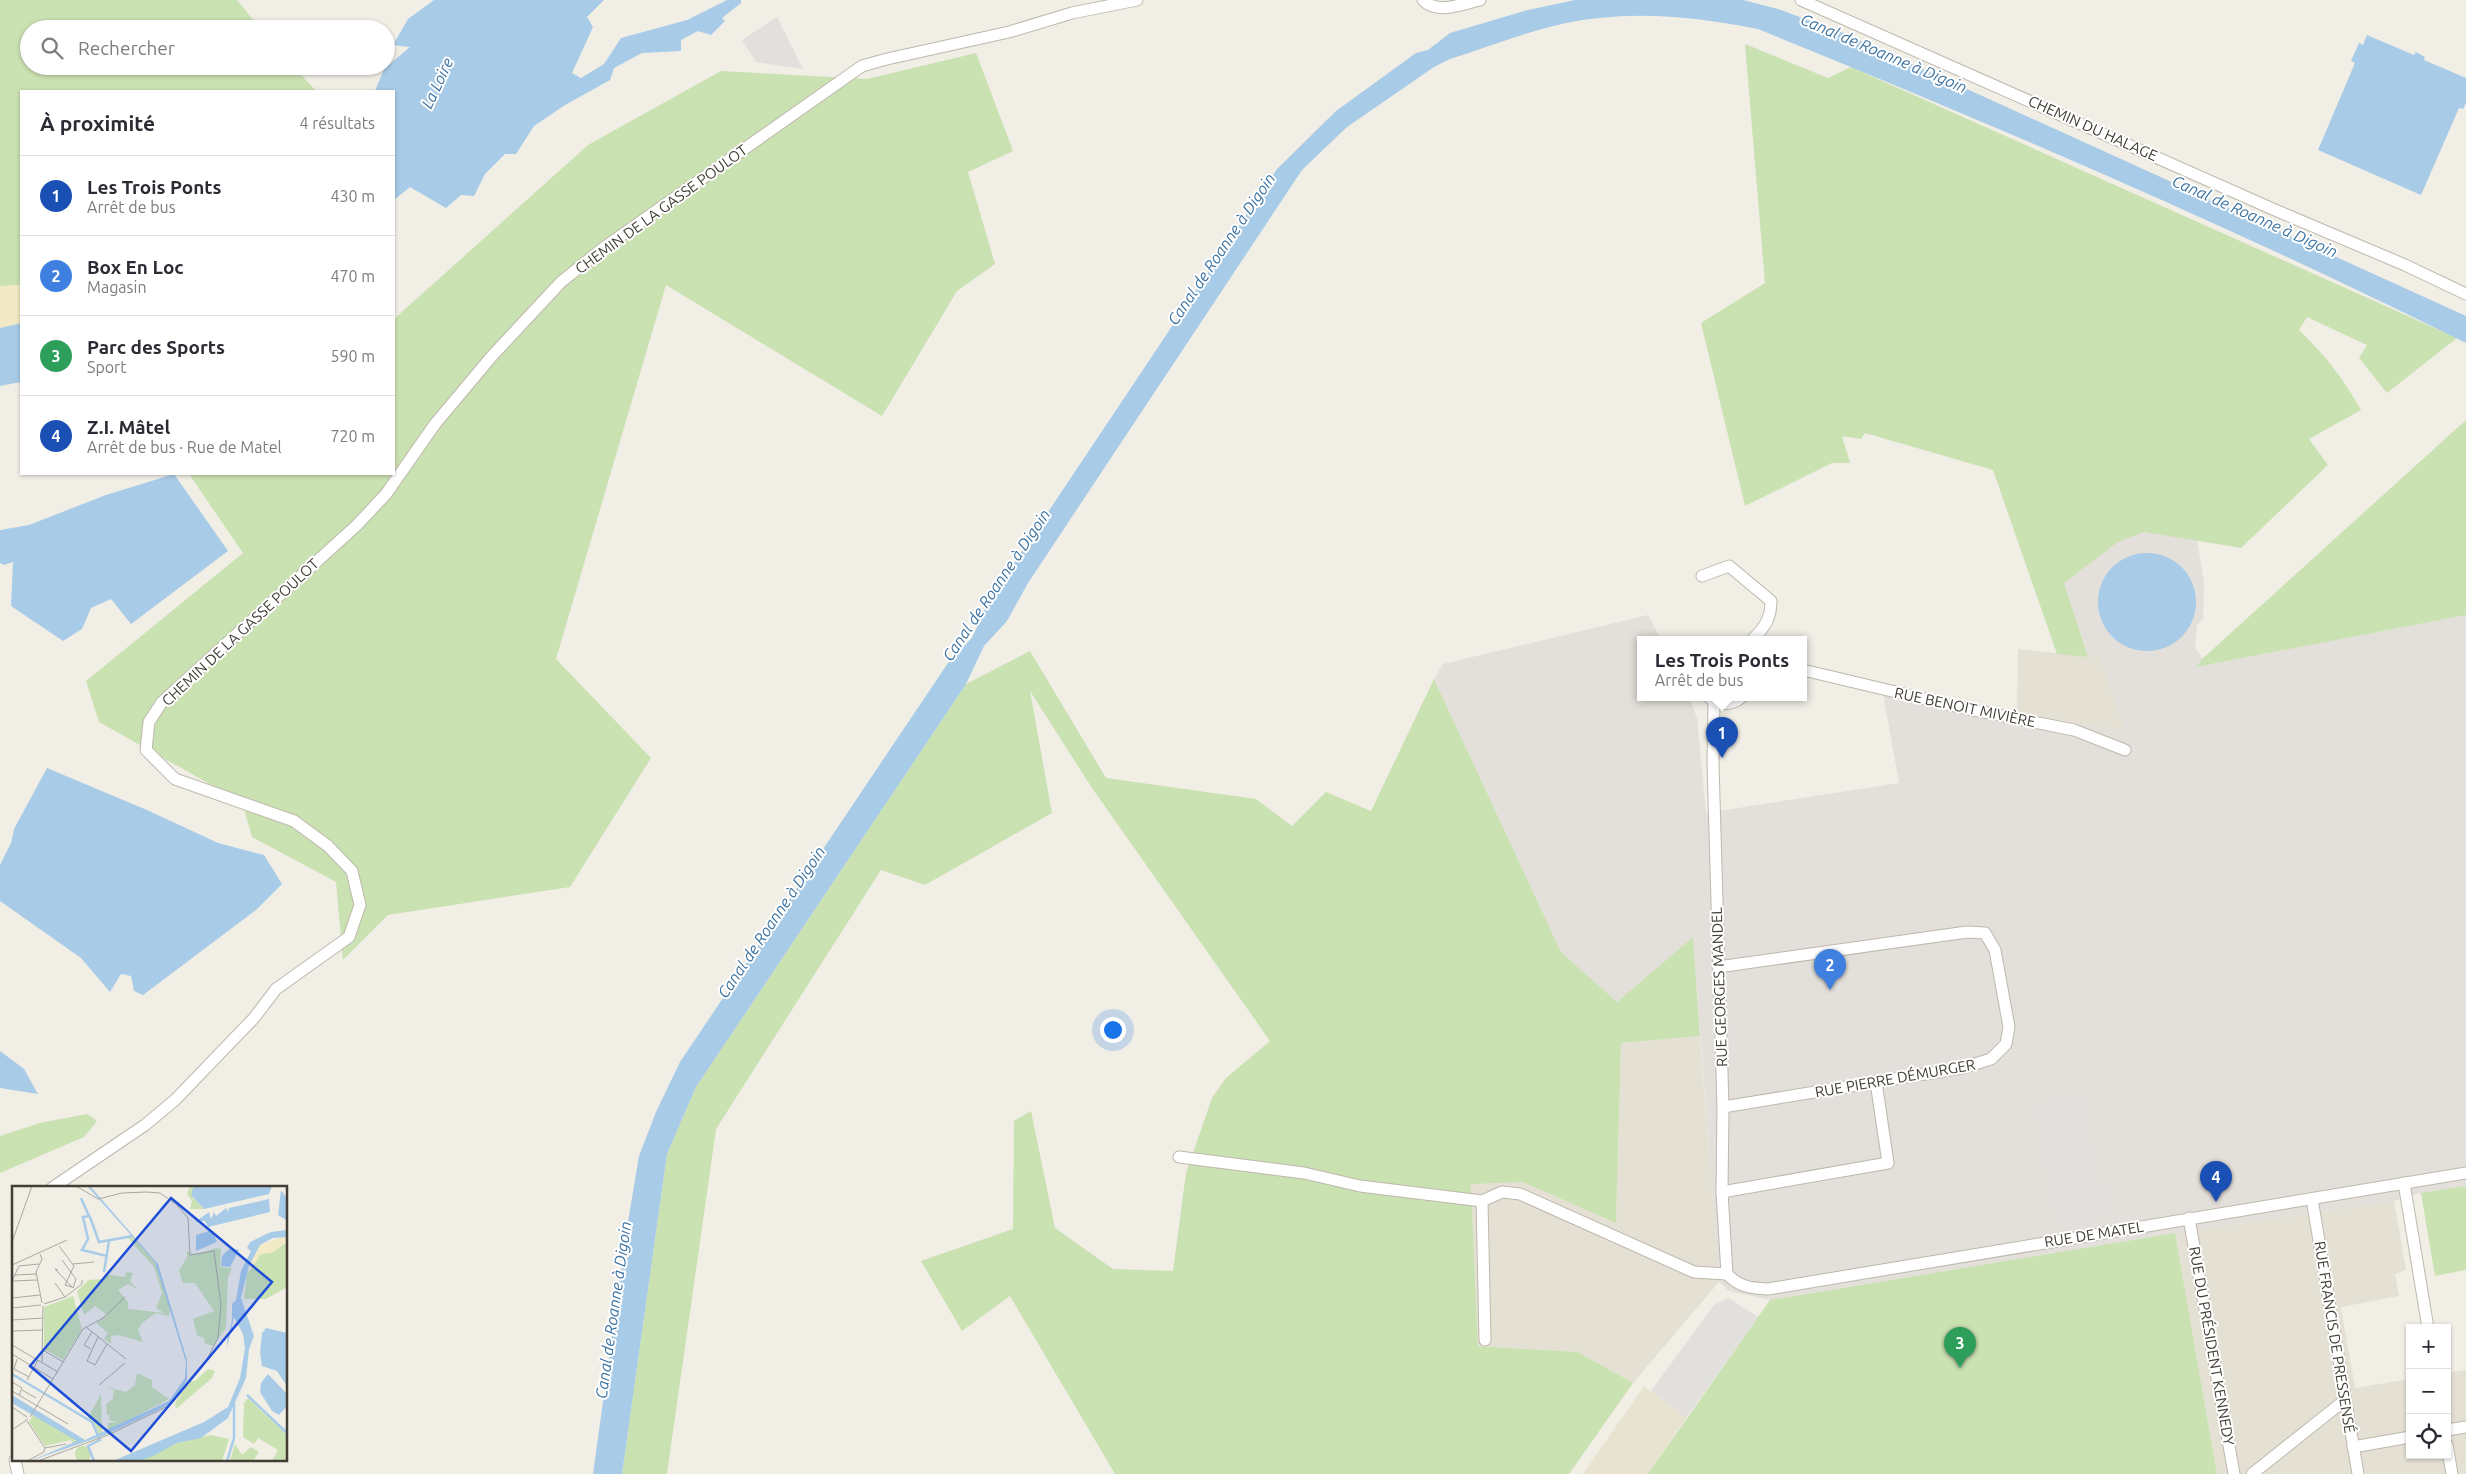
<!DOCTYPE html>
<html lang="fr">
<head>
<meta charset="utf-8">
<style>
  :root { --surface:#fff; --page:#f2f2f3; --text:#2b2b33; --muted:#7c7c81; --line:#e1e1e2; --accent:#111827 }
  body { margin:0; font-family:Ubuntu,sans-serif; background:var(--page); color:var(--text) }
  .controls { position:absolute; right:15px; bottom:15px; display:grid; overflow:hidden; border-radius:0px; box-shadow:0 1px 4px #0004 }
  .controls button { width:45px; height:45px; display:grid; place-items:center; padding:0; border:0; border-bottom:1px solid var(--line); background:var(--surface); color:var(--text); font:25px sans-serif }
  .you { position:absolute; left:1112px; top:1029px; width:18px; height:18px; margin:-12px; border:4px solid #fff; border-radius:50%; background:#1a73e8; box-shadow:0 0 0 8px #1a73e833 }
  .badge { display:grid; place-items:center; width:32px; height:32px; border-radius:50%; background:var(--accent); color:#fff; font-size:16px; font-weight:700 }
  .pin { position:absolute; translate:-50% -41px; filter:drop-shadow(0 1px 2px #0008) }
  .pin::after { content:''; position:absolute; top:26px; width:18px; height:15px; background:inherit; clip-path:polygon(0 0,100% 0,50% 100%) }
  .popup { position:absolute; left:1637px; top:636px; width:170px; height:65px; box-sizing:border-box; display:grid; place-content:center; border-radius:0px; background:var(--surface); filter:drop-shadow(0 1px 4px #0005); font-size:16px; white-space:nowrap; color:var(--muted) }
  .popup b { font-size:19px; color:var(--text) }
  .popup::after { content:''; position:absolute; left:50%; top:100%; margin-left:-10px; border:10px solid transparent; border-top-color:var(--surface) }
  .list { margin:0; padding:0; list-style:none }
  h2 { display:flex; justify-content:space-between; align-items:center; height:65px; margin:0; padding:0 20px; font-size:21px }
  h2 small { font-size:16px; font-weight:400; color:var(--muted) }
  .list li { display:grid; grid-template-columns:32px 1fr auto; gap:15px; align-items:center; box-sizing:border-box; height:80px; padding:0 20px; border-top:1px solid var(--line) }
  .list b { display:block; font-size:19px; white-space:nowrap }
  .list p { margin:0; font-size:16px; white-space:nowrap; color:var(--muted) }
  .list em { font-size:16px; font-style:normal; color:var(--muted) }
  .icon { flex:none; width:28px; height:28px; fill:none; stroke:currentColor; stroke-width:2; stroke-linecap:round; stroke-linejoin:round }
  .map { position:relative; flex:none; width:2466px; height:1474px; overflow:hidden }
  .search { position:absolute; background:var(--surface); box-shadow:0 1px 4px #0004; left:20px; top:20px; width:375px; height:55px; display:flex; align-items:center; gap:12px; box-sizing:border-box; padding:0 18px; border-radius:28px; color:var(--muted); font-size:19px }
  .panel { position:absolute; background:var(--surface); box-shadow:0 1px 4px #0004; left:20px; top:90px; width:375px; height:385px; border-radius:0px }
  .map>svg:first-child { display:block }
  .residential { fill:#e4e0d4 }
  .industrial { fill:#e3dfda }
  .education { fill:#e8e3d1 }
  .green { fill:#cae1b2 }
  .sand { fill:#f1eac5 }
  .parking { fill:#e2e0dd }
  .water { fill:#a8cbe7 }
  .lines { fill:none; stroke-linecap:round; stroke-linejoin:round }
  .minor-casing { stroke:#beb8ac; stroke-width:13 }
  .minor { stroke:#fff; stroke-width:11 }
  .labels { text-anchor:middle; dominant-baseline:central; stroke-width:4; stroke-linejoin:round; paint-order:stroke }
  .street-label { font-size:15px; fill:#423e36; stroke:#fff }
  .water-label { font-size:16px; font-style:italic; fill:#3b73a2; stroke:#fff }
  .inset-river { fill:none; stroke:#a8cbe7; stroke-width:2.5 }
  .inset-road { fill:none; stroke:#aba8a0; stroke-width:1 }
  .view { fill:#1d4ed8; fill-opacity:0.15; stroke:#1d4ed8; stroke-width:2.5 }
  .inset-edge { fill:none; stroke:#423e36; stroke-width:2.5 }
</style>
</head>
<body>
<div class="map">
<svg width="2466" height="1474" viewBox="0 0 2466 1474">
  <rect width="100%" height="100%" fill="#f1eee6"/>
  <g class="residential">
    <polygon points="2018,649 2088,657 2100,656 2125,731 2017,713"/>
    <polygon points="1700,1036 1719,1282 1633,1383 1578,1352 1478,1346 1471,1183 1523,1182 1616,1223 1621,1043"/>
    <polygon points="2394,1201 2406,1270 2395,1274 2399,1296 2341,1307 2355,1388 2410,1379 2410,1455 2447,1455 2447,1373 2466,1370 2466,1474 2217,1474 2175,1233"/>
  </g>
  <polygon class="industrial" points="2144,532 2197,539 2204,583 2203,619 2197,625 2195,647 2202,659 2197,667 2466,615 2466,1186 2421,1193 2394,1201 2175,1233 1770,1300 1729,1291 1719,1282 1693,937 1617,1002 1561,952 1434,679 1443,664 1648,615 1661,639 1641,639 1641,697 1689,697 1697,718 1706,813 1899,783 1881,682 1981,707 2125,731 2100,656 2088,657 2064,583 2118,542"/>
  <polygon class="education" points="1644,1386 1686,1418 1648,1474 1583,1474"/>
  <g class="green">
    <polygon points="0,0 237,0 261,29 29,29 29,66 293,66 316,91 21,91 21,285 0,286"/>
    <path d="M 1745,44 L 1828,78 L 1851,67 L 2457,338 L 2387,393 L 2359,358 L 2367,345 L 2307,317 L 2299,330 C 2325,355 2343,378 2361,410 L 2309,439 L 2328,465 L 2241,548 L 2144,532 L 2118,542 L 2064,583 L 2088,657 L 2057,654 L 1993,470 L 1865,433 L 1861,439 L 1842,436 L 1850,463 L 1832,463 L 1745,506 L 1701,323 L 1765,283 Z"/>
    <polygon points="976,53 1013,151 968,172 995,264 957,291 882,416 666,285 556,659 651,758 570,887 388,915 343,960 336,882 252,837 242,802 99,722 86,681 243,553 189,474 394,474 394,319 588,145 721,71 867,79"/>
    <polygon points="2466,420 2466,615 2196,667 2202,659"/>
    <polygon points="1030,651 1106,778 1256,799 1292,826 1326,792 1371,811 1434,679 1561,952 1617,1002 1693,937 1700,1036 1621,1043 1616,1223 1523,1182 1471,1184 1478,1346 1578,1352 1633,1383 1569,1474 1115,1474 1010,1296 962,1331 921,1261 1013,1229 1014,1121 1031,1111 1055,1228 1113,1269 1173,1271 1186,1173 1212,1098 1226,1078 1270,1041 1092,788 1030,691 1052,813 925,885 881,870 716,1129 667,1474 622,1474 667,1154 696,1087 966,684"/>
    <polygon points="87,1114 97,1121 84,1137 0,1173 0,1136 40,1123"/>
    <polygon points="2466,1186 2466,1270 2435,1276 2421,1193"/>
    <polygon points="2175,1233 2217,1474 1648,1474 1770,1300"/>
  </g>
  <polygon class="sand" points="21,285 21,323 0,328 0,286"/>
  <g class="parking">
    <polygon points="777,17 803,69 756,62 742,40"/>
    <polygon points="2080,1099 2096,1188 2104,1187 2109,1213 2058,1222 2037,1106"/>
    <polygon points="1728,1298 1758,1317 1686,1418 1651,1391 1714,1305"/>
  </g>
  <g class="water">
    <polygon points="434,0 604,0 587,17 593,27 572,73 581,78 604,64 621,38 687,20 727,0 741,0 741,3 722,18 725,21 711,35 698,31 681,40 681,51 642,53 614,68 610,80 565,105 534,126 516,154 505,154 485,174 474,196 461,195 446,208 410,187 394,200 394,91 375,91 384,69 410,47 393,45 408,19"/>
    <path d="M 1575,0 L 1743,0 L 1778,9 L 1846,34 L 2466,316 L 2466,343 C 2235,228 1997,126 1758,29 C 1706,19 1653,12 1600,18 C 1549,22 1498,44 1450,59 L 1434,67 L 1347,127 L 1302,170 L 1028,583 L 1007,621 L 984,646 L 966,684 L 696,1087 L 667,1154 L 622,1474 L 593,1474 L 627,1228 L 639,1156 L 656,1112 L 680,1062 L 950,660 L 972,638 L 988,602 L 1277,169 L 1336,111 L 1416,53 L 1428,50 L 1450,33 L 1528,10 Z"/>
    <polygon points="2367,35 2414,55 2416,52 2425,57 2424,60 2466,78 2466,103 2463,109 2459,108 2421,195 2318,150 2355,63 2351,61 2359,43 2363,45"/>
    <polygon points="21,323 21,382 0,386 0,328"/>
    <polygon points="174,474 228,551 131,624 111,599 91,608 82,629 63,641 11,606 13,562 4,565 0,563 0,530 29,525 106,495"/>
    <circle cx="2147" cy="602" r="49"/>
    <polygon points="47,768 147,810 218,843 264,855 282,884 256,910 143,995 134,991 131,976 121,974 110,992 81,958 0,901 0,865 11,843 14,829"/>
    <polygon points="0,1051 24,1069 38,1094 0,1088"/>
  </g>
  <g class="lines">
    <g class="minor-casing">
      <g id="minor">
        <path d="M 1423,0 C 1437,15 1462,4 1480,0"/>
        <polyline points="1801,0 2275,210 2405,265 2466,294"/>
        <path d="M 1702,576 L 1729,566 L 1771,601 C 1771,618 1765,627 1753,639"/>
        <polyline points="1803,670 1959,707 2074,730 2125,750"/>
        <path d="M 1710,698 C 1721,706 1732,705 1742,697"/>
        <polyline points="1714,701 1713,764 1723,1107 1722,1192 1727,1274"/>
        <polyline points="1718,967 1967,932 1985,933 1995,950 2009,1027 2006,1044 1991,1059 1962,1068 1723,1107"/>
        <polyline points="1179,1157 1304,1173 1360,1186 1482,1201 1502,1192 1520,1194 1694,1272 1727,1274"/>
        <polyline points="2404,1183 2428,1328"/>
        <polyline points="52,1188 145,1125 175,1100 254,1018 276,989 349,937 360,905 352,871 328,846 294,821 175,779 146,750 149,722 162,702 357,525 386,494 435,424 492,356 561,282 602,249 862,66 887,59 1009,32 1072,13 1137,0"/>
        <polyline points="1722,1192 1888,1163 1876,1082"/>
        <polyline points="2312,1199 2358,1474"/>
        <polyline points="1482,1201 1485,1340"/>
        <polyline points="2189,1218 2234,1474"/>
        <path d="M 1727,1274 C 1739,1287 1750,1288 1768,1289 L 2466,1173"/>
        <polyline points="2447,1430 2466,1427"/>
        <polyline points="2447,1445 2452,1474"/>
        <polyline points="2353,1447 2410,1437"/>
        <polyline points="15,1460 18,1474"/>
        <polyline points="2252,1474 2345,1400"/>
      </g>
    </g>
    <use href="#minor" class="minor"/>
  </g>
  <g class="labels">
    <g class="street-label">
      <text transform="translate(2093 128) rotate(24)">CHEMIN DU HALAGE</text>
      <text transform="translate(661 209) rotate(-36)">CHEMIN DE LA GASSE POULOT</text>
      <text transform="translate(240 632) rotate(-43)">CHEMIN DE LA GASSE POULOT</text>
      <text transform="translate(1965 707) rotate(12)">RUE BENOIT MIVIÈRE</text>
      <text transform="translate(1719 987) rotate(-92)">RUE GEORGES MANDEL</text>
      <text transform="translate(1895 1078) rotate(-10)">RUE PIERRE DÉMURGER</text>
      <text transform="translate(2094 1234) rotate(-9)">RUE DE MATEL</text>
      <text transform="translate(2335 1337) rotate(81)">RUE FRANCIS DE PRESSENSÉ</text>
      <text transform="translate(2212 1346) rotate(80)">RUE DU PRÉSIDENT KENNEDY</text>
    </g>
    <g class="water-label">
      <text transform="translate(1884 53) rotate(23)">Canal de Roanne à Digoin</text>
      <text transform="translate(437 83) rotate(-65)">La Loire</text>
      <text transform="translate(2255 216) rotate(24)">Canal de Roanne à Digoin</text>
      <text transform="translate(1221 249) rotate(-56)">Canal de Roanne à Digoin</text>
      <text transform="translate(996 585) rotate(-56)">Canal de Roanne à Digoin</text>
      <text transform="translate(771 922) rotate(-56)">Canal de Roanne à Digoin</text>
      <text transform="translate(613 1310) rotate(-82)">Canal de Roanne à Digoin</text>
    </g>
  </g>
  <g transform="translate(12 1186)">
    <rect width="275" height="275" fill="#f1eee6"/>
    <path d="M 178,0 L 182,0 L 180,11 L 192,23 L 178,23 L 180,15 L 175,8 ZM 119,49 L 143,76 L 158,123 L 157,130 L 144,127 L 130,137 L 126,144 L 131,156 L 106,149 L 99,150 L 99,158 L 92,153 L 96,147 L 84,137 L 95,129 L 83,120 L 72,129 L 65,105 L 77,94 L 91,93 L 93,88 L 113,91 L 114,86 L 121,87 L 118,95 L 125,103 L 116,98 L 106,104 L 116,116 L 116,123 L 152,127 L 144,122 L 150,107 L 142,81 L 116,52 ZM 275,56 L 275,101 L 254,113 L 232,113 L 235,88 L 249,68 L 261,66 ZM 205,62 L 209,63 L 208,81 L 220,82 L 216,92 L 214,142 L 201,160 L 192,157 L 193,153 L 185,149 L 181,133 L 202,125 L 183,97 L 171,97 L 167,85 L 175,71 L 175,65 L 181,69 ZM 61,110 L 70,143 L 51,174 L 32,163 L 32,121 ZM 196,183 L 203,185 L 200,192 L 164,223 L 163,217 L 178,195 L 183,195 ZM 125,187 L 140,194 L 140,201 L 157,213 L 96,245 L 96,237 L 106,236 L 97,234 L 98,229 L 95,229 L 94,218 L 101,213 L 102,204 L 95,201 L 114,206 L 123,199 ZM 89,208 L 90,246 L 87,248 L 81,235 L 76,232 ZM 236,212 L 275,249 L 275,275 L 260,275 L 266,264 L 246,252 L 242,258 L 231,251 L 232,217 ZM 21,229 L 65,254 L 65,257 L 61,258 L 59,254 L 33,260 L 17,236 ZM 199,249 L 217,253 L 210,275 L 127,275 L 165,257 ZM 223,258 L 230,269 L 239,261 L 247,266 L 241,275 L 218,275 ZM63 268a8 8 0 1 1 16 0a8 8 0 1 1-16 0Z" fill="#cae1b2"/>
    <path d="M 274,50 L 275,55 L 261,66 L 249,68 L 234,89 L 248,59 Z" fill="#f1eac5"/>
    <path d="M 75,0 L 78,0 L 146,78 L 175,174 L 175,194 L 161,215 L 152,221 L 93,249 L 18,275 L 65,255 L 0,217 L 0,209 L 73,254 L 157,215 L 173,192 L 174,176 L 143,76 ZM 182,0 L 260,0 L 257,8 L 192,23 L 179,9 ZM 269,4 L 275,12 L 274,34 L 266,29 ZM 257,13 L 258,26 L 196,41 L 193,35 L 183,36 L 197,26 L 199,33 L 202,26 L 204,30 L 214,22 L 216,26 L 217,22 ZM 200,44 L 205,56 L 184,65 L 184,49 ZM 275,44 L 275,51 L 261,52 L 248,59 L 237,80 L 229,112 L 242,150 L 237,163 L 234,192 L 216,232 L 189,252 L 165,257 L 141,270 L 127,275 L 101,275 L 192,236 L 216,221 L 228,192 L 233,162 L 231,148 L 222,131 L 215,162 L 215,155 L 220,135 L 220,118 L 224,114 L 229,85 L 239,65 L 235,62 L 238,56 L 259,46 ZM 218,62 L 227,64 L 218,81 L 209,80 L 210,70 ZM 254,142 L 275,147 L 275,200 L 265,185 L 250,180 L 248,166 L 250,147 ZM 256,188 L 275,208 L 275,220 L 267,229 L 260,225 L 248,206 L 249,197 Z" fill="#a8cbe7"/>
    <path class="inset-river" d="M 69,12 L 77,30 L 71,31 L 76,53 L 70,64 L 95,70M 78,31 L 87,56 L 121,50M 92,86 L 97,55M 0,188 L 80,236 L 88,254 L 76,260 L 82,275M 235,209 L 275,247M 215,275 L 222,252 L 222,217"/>
    <path class="inset-road" d="M 0,56 L 20,0M 47,60 L 62,80 L 53,99 L 60,101M 28,68 L 30,73 L 24,86 L 30,117M 50,74 L 64,93 L 61,102M 61,78 L 82,76M 0,79 L 55,54M 46,84 L 43,83 L 61,102M 3,89 L 24,88M 0,95 L 7,80 L 27,78M 0,95 L 25,94M 43,97 L 53,111M 0,112 L 28,109M 32,118 L 53,111 L 70,98 L 70,94M 0,122 L 29,119M 0,134 L 31,132M 74,141 L 114,173M 0,145 L 31,144M 86,151 L 75,175 L 83,179 L 95,158M 0,159 L 46,186M 79,163 L 72,159 L 80,146M 31,164 L 51,176M 0,168 L 41,193M 5,173 L 2,183 L 17,191M 30,176 L 31,120M 15,194 L 26,174M 0,196 L 10,202 L 7,209M 87,199 L 113,177M 10,204 L 24,212M 0,205 L 56,238M 0,221 L 15,231M 18,231 L 71,143 L 91,132 L 113,111M 15,235 L 33,262M 0,244 L 16,233M 15,275 L 32,266 L 33,262 L 54,258M 26,275 L 96,249 L 158,219 L 192,179 L 206,152 L 209,119 L 202,65 L 178,69 L 176,32 L 165,19 L 148,7 L 135,6 L 110,7 L 86,13 L 64,0"/>
    <path class="view" d="M 159,12 L 260,96 L 119,265 L 18,180 Z"/>
    <rect width="275" height="275" class="inset-edge"/>
  </g>
</svg>
<div class="controls">
<button>+</button>
<button>−</button>
<button><svg class="icon" aria-label="locate" viewBox="0 0 24 24"><circle cx="12" cy="12" r="6"/><path d="M12 2v4M12 18v4M2 12h4M18 12h4"/></svg></button>
</div>
<div class="you"></div>
<div class="pin badge" style="left:1722px;top:758px;background:#1a4fb4">1</div>
<div class="popup"><b>Les Trois Ponts</b>Arrêt de bus</div>
<div class="pin badge" style="left:1830px;top:990px;background:#3f7fe0">2</div>
<div class="pin badge" style="left:1960px;top:1368px;background:#2e9e5b">3</div>
<div class="pin badge" style="left:2216px;top:1202px;background:#1a4fb4">4</div>
<div class="search"><svg class="icon" aria-label="search" viewBox="0 0 24 24"><circle cx="10" cy="10" r="6"/><path d="M15 15l6 6"/></svg>Rechercher</div>
<section class="panel">
<h2>À proximité<small>4 résultats</small></h2>
<ul class="list">
<li><span class="badge" style="background:#1a4fb4">1</span><div><b>Les Trois Ponts</b><p>Arrêt de bus</p></div><em>430 m</em></li>
<li><span class="badge" style="background:#3f7fe0">2</span><div><b>Box En Loc</b><p>Magasin</p></div><em>470 m</em></li>
<li><span class="badge" style="background:#2e9e5b">3</span><div><b>Parc des Sports</b><p>Sport</p></div><em>590 m</em></li>
<li><span class="badge" style="background:#1a4fb4">4</span><div><b>Z.I. Mâtel</b><p>Arrêt de bus · Rue de Matel</p></div><em>720 m</em></li>
</ul>
</section>
</div>
</body>
</html>
